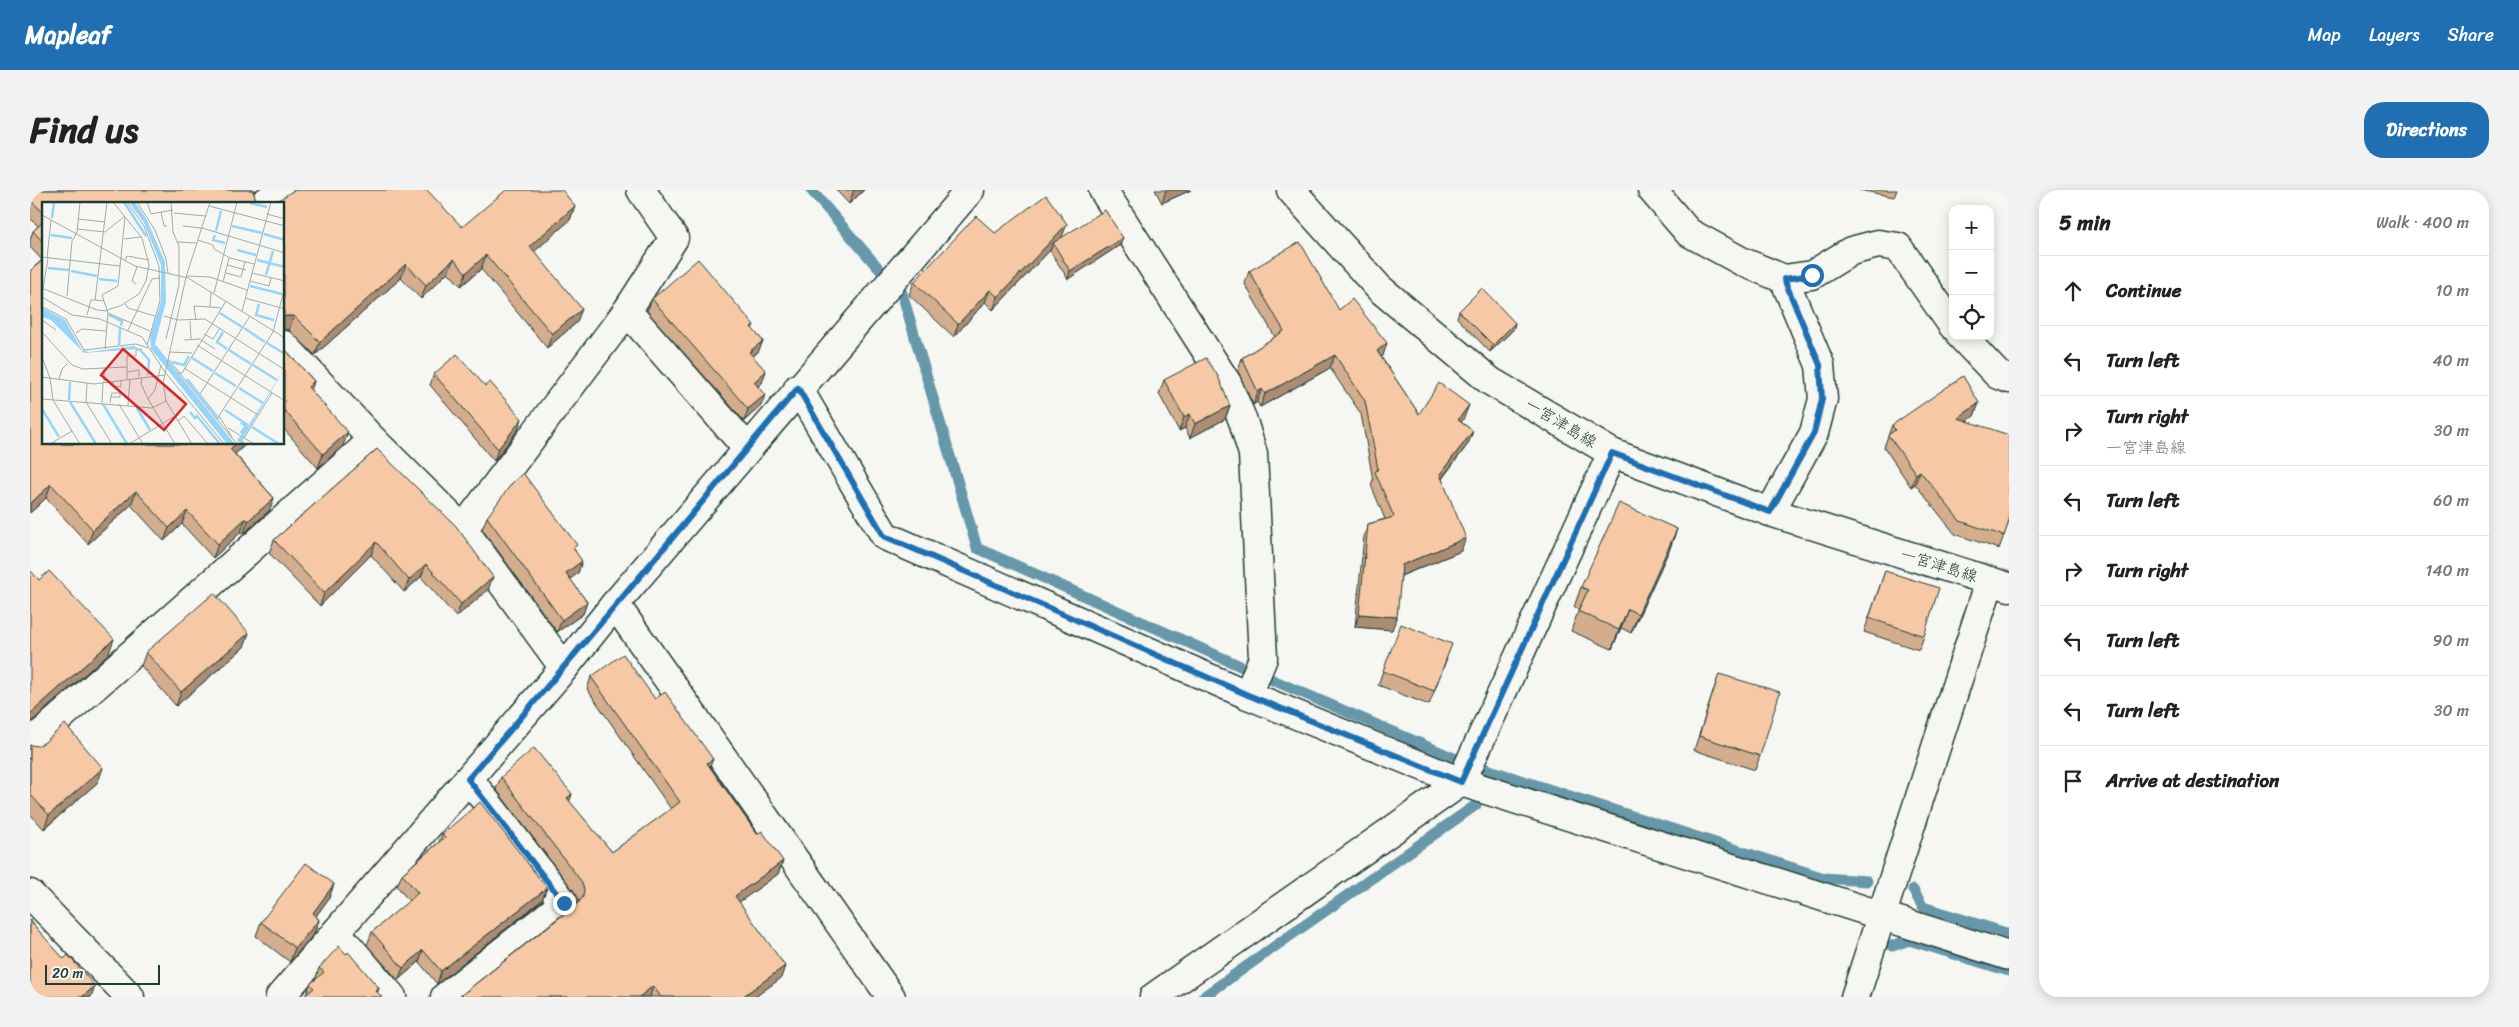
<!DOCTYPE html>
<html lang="en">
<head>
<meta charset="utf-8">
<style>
  :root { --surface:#fff; --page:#f2f2f2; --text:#222; --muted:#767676; --line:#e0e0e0; --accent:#1f6fb2 }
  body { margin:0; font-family:Sriracha,"Klee One",sans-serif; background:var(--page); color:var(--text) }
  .controls { position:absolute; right:15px; top:15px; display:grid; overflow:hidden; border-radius:10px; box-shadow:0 2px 12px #0003 }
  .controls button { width:45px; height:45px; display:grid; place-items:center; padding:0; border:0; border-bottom:1px solid var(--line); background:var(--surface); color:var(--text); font:25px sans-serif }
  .scale { position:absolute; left:15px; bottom:12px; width:115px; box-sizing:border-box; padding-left:5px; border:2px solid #1f3d34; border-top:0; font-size:14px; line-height:18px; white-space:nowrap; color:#1f3d34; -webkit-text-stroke:4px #f6f6f2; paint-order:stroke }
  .stop { position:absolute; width:15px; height:15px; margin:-11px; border:4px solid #1f6fb2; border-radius:50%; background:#fff }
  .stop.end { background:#1f6fb2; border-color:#fff; box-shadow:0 1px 5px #0008 }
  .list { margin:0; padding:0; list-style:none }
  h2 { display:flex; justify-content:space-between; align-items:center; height:65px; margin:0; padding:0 20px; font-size:21px }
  h2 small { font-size:16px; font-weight:400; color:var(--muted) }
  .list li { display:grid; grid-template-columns:32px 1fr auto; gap:15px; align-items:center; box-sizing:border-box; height:70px; padding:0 20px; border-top:1px solid var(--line) }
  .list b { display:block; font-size:19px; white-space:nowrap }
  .list p { margin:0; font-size:16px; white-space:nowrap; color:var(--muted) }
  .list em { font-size:16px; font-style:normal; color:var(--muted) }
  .icon { flex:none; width:28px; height:28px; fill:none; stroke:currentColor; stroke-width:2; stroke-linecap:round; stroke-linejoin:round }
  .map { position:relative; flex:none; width:1979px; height:807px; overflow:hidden; border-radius:20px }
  header { display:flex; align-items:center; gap:30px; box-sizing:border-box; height:70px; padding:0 25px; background:var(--accent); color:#fff }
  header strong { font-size:24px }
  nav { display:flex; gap:28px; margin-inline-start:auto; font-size:18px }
  .intro { display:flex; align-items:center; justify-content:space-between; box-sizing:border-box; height:120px; padding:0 30px }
  h1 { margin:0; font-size:35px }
  .button { padding:12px 22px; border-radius:20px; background:var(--accent); color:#fff; font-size:18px; font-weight:700 }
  main { display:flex; gap:30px; padding:0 30px }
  aside { flex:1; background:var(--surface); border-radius:20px; box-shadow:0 2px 12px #0003 }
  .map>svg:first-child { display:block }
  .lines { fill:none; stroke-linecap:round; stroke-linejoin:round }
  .stream { stroke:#6698aa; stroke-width:11 }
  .minor-casing { stroke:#1f3d34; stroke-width:31 }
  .major-casing { stroke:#1f3d34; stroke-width:31 }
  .minor { stroke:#f6f6f2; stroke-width:28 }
  .major { stroke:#f6f6f2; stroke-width:28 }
  .wall { fill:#d4ac8e; stroke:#1f3d34 }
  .shaded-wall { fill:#ac8c74; stroke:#1f3d34 }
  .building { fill:#f6c8a5; stroke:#1f3d34 }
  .route { stroke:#1f6fb2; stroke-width:6 }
  .labels { text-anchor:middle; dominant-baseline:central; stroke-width:4; stroke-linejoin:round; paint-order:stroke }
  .street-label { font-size:16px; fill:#1f3d34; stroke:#f6f6f2 }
  .inset-river { fill:none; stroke:#96d5f8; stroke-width:2.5 }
  .inset-road { fill:none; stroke:#a0aca6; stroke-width:1 }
  .view { fill:#d62828; fill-opacity:0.15; stroke:#d62828; stroke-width:2.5 }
  .inset-edge { fill:none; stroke:#1f3d34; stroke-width:2.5 }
</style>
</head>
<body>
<header>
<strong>Mapleaf</strong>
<nav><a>Map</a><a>Layers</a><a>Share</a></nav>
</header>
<div class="intro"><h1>Find us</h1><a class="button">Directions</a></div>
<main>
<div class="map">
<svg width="1979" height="807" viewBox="0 0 1979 807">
  <rect width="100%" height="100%" fill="#f6f6f2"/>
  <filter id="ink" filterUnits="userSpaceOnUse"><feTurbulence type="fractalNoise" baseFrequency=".02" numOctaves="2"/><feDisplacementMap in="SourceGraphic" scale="10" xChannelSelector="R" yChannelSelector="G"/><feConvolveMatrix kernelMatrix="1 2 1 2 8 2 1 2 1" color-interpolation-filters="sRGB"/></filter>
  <g filter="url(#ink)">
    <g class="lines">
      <g class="stream">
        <polyline points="781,0 851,81"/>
        <polyline points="872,103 947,358 1217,479"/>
        <polyline points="1238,488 1424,568"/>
        <polyline points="1453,578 1794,688 1837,691"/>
        <polyline points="1883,700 1893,717 1979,744"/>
        <polyline points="1862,756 1879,750 1979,781"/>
        <polyline points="1173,807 1446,615"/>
      </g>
      <g class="minor-casing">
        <g id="minor">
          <polyline points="1073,0 1197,193 1213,231 1223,264 1233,468 1218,505"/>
          <polyline points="1622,0 1658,42 1713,72 1754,89 1782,85 1821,61 1848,54 1868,57 1923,136"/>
          <polyline points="233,14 252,0"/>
          <polyline points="597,121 644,48 611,0"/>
          <polyline points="1931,146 1968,185 1979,189"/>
          <polyline points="254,155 343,250"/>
          <polyline points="768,198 855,346 1218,505 1431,592 1979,766"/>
          <polyline points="1740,322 1784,243 1793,209 1790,175 1754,89"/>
          <polyline points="433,339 597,121 717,258"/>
          <polyline points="585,414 861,807"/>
          <polyline points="0,554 343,250 433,339 534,478"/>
          <polyline points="0,704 100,807"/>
          <polyline points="306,742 362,807"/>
          <polyline points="250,807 534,478 585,414 940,0"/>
          <polyline points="415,807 534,713 439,589"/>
          <polyline points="1124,807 1431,592 1582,263"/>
          <polyline points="1825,807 1960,391"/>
        </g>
      </g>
      <g class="major-casing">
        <polyline id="major" points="1261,0 1349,98 1460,191 1582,263 1740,322 1979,397"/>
      </g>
      <use href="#minor" class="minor"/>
      <use href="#major" class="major"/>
    </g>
    <g class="wall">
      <polygon points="0,0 226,0 223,2 226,10 231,14 14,14 14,254 216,254 205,264 244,308 239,321 213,344 211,342 183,368 152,334 134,351 101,315 58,354 16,308 0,323 0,81 12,70 0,57 0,50 3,41 8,36 0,28"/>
      <polygon points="806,0 834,0 819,14"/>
      <polygon points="1125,0 1161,0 1132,13"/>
      <polygon points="1829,0 1867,0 1864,7"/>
      <polygon points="254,14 432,37 545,16 540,30 504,61 547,132 517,158 451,79 431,96 418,82 391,109 371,88 285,165 259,140"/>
      <polygon points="965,43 1032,47 1031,48 1093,48 1090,55 1038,89 1020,61 1021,59 963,120 955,112 924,147 879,105 884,92"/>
      <polygon points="1219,81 1309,120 1353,166 1351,167 1389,224 1434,228 1431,232 1443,241 1438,254 1412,289 1431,361 1371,386 1362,440 1325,437 1334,346 1338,334 1355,329 1341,295 1343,290 1331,224 1300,178 1230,217 1227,212 1223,215 1208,181 1212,168 1245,147 1215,94"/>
      <polygon points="622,109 724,135 722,139 733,151 728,162 723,166 732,193 728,196 731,216 714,231 617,121"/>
      <polygon points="1429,121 1485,133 1483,140 1460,162 1427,128"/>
      <polygon points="254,158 284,191 281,201 313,256 288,278 254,239"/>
      <polygon points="404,184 488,240 464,271 400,195"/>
      <polygon points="1134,190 1200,216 1195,229 1160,248 1155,238 1149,241 1129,204"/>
      <polygon points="1949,213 1944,226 1937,231 1979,331 1969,359 1925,344 1885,294 1881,297 1854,257 1862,235"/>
      <polygon points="347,259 458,400 426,427 391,387 374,402 341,365 290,416 239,363 244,350"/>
      <polygon points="457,327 545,360 548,383 540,389 557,412 553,424 527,442 452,339"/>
      <polygon points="1647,339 1640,358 1601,443 1591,438 1582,459 1541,441 1549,419 1544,417 1551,397"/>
      <polygon points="1855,381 1894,446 1889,460 1834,442"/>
      <polygon points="214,457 146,516 111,476 116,462"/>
      <polygon points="1417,468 1399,515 1348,495 1353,481"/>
      <polygon points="1689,484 1730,566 1725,580 1664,560"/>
      <polygon points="561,487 625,509 680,577 727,644 753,671 748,684 709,712 751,788 725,807 429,807 549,711 546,704 466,599 471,587 542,604 539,611 582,662 641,619 557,499"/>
      <polygon points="0,555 68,592 14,639 0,624"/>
      <polygon points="412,644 517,698 512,710 407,794 389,772 368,790 337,755 342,742 379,711 367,696 372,684 409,652"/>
      <polygon points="304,694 299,708 286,726 289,730 284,744 260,772 226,746 231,732"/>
      <polygon points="0,730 61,807 0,807"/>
      <polygon points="316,764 349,798 348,802 276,805 280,794 285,790 289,778"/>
    </g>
    <g class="shaded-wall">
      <polygon points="825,0 834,0 819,14 823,2"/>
      <polygon points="1136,0 1161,0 1132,13"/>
      <polygon points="545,16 540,30 495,70 500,56"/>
      <polygon points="1037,34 1032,47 1024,55 1023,53 1021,59 963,120 968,107"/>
      <polygon points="1093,48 1090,55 1038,89 1040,81"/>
      <polygon points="456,65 451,79 431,96 436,83"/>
      <polygon points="424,69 418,82 391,109 396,95"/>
      <polygon points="376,74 371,88 285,165 290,152"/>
      <polygon points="960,100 955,112 924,147 928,134"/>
      <polygon points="552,119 547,132 517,158 522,144"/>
      <polygon points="256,126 264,126 259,140 254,140 254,127"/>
      <polygon points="1485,133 1483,140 1460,162 1463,155"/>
      <polygon points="733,151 728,162 715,173 719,162"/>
      <polygon points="1357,153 1353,166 1342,174 1347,161"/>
      <polygon points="1305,165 1300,178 1230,217 1235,204"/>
      <polygon points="736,181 732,193 720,203 724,192"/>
      <polygon points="284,191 279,205 278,197"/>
      <polygon points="1232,199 1227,212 1223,215 1228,202"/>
      <polygon points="735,205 731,216 714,231 718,219"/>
      <polygon points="1949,213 1944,226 1923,241 1928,228"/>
      <polygon points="1439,215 1434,228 1423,243 1428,230"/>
      <polygon points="1200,216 1195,229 1160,248 1165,234"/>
      <polygon points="1160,224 1155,238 1149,241 1154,227"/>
      <polygon points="492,229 488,240 464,271 468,259"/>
      <polygon points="1443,241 1438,254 1405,297 1410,284"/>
      <polygon points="318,242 313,256 288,278 293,264"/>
      <polygon points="206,254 216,254 195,273 200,259"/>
      <polygon points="1890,281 1885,294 1881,297 1886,284"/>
      <polygon points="21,294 16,308 0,323 0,314"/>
      <polygon points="106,301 101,315 58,354 63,340"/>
      <polygon points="244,308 239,321 213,344 218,331"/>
      <polygon points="157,321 152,334 134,351 139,338"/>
      <polygon points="216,328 211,342 183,368 188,354"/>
      <polygon points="1647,339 1640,358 1601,443 1608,424"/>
      <polygon points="1436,348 1431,361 1368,387 1372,375"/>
      <polygon points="346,352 341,365 290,416 294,403"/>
      <polygon points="552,371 548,383 532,396 536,383"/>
      <polygon points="396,374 391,387 374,402 379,390"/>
      <polygon points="463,387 458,400 426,427 431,414"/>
      <polygon points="557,412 553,424 527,442 532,430"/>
      <polygon points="1598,419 1591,438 1582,459 1589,440"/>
      <polygon points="1329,424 1367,427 1362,440 1325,437"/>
      <polygon points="219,443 214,457 146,516 151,502"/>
      <polygon points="84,449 79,463 0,533 0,524"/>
      <polygon points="683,569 678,581 677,573"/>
      <polygon points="73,578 68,592 14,639 19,625"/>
      <polygon points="542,604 538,616 537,608"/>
      <polygon points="753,671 748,684 700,719 705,706"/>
      <polygon points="304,694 299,708 278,737 283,723"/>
      <polygon points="517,698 512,710 407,794 411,781"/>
      <polygon points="289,730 284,744 260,772 265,758"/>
      <polygon points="393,760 389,772 368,790 373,778"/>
      <polygon points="755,776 751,788 725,807 712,807"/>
      <polygon points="65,796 61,807 52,807"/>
      <polygon points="623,796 620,807 609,807"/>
    </g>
    <g class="building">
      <polygon points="0,0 223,0 223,1 226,10 231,14 14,14 14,23 0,10"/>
      <polygon points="264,0 397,0 432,37 476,0 532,0 545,16 500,56 552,119 522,144 456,65 436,83 424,69 396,95 376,74 290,152 264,126 256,126 254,127 254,14 243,14"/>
      <polygon points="1016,5 1037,34 968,107 960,100 928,134 884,92 946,26 965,43"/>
      <polygon points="1075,20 1093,48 1040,81 1023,53"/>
      <polygon points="14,31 14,53 3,41"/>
      <polygon points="1270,52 1309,120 1322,109 1357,153 1347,161 1389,224 1409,193 1439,215 1428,230 1443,241 1410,284 1436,348 1372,375 1367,427 1329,424 1338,334 1364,327 1345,282 1348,279 1335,211 1305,165 1235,204 1232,199 1228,202 1212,168 1254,141 1219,81"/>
      <polygon points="14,69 14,254 206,254 200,259 244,308 218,331 216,328 188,354 157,321 139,338 106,301 63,340 21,294 0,314 0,81"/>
      <polygon points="668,69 724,135 721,137 733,151 719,162 736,181 724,192 735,205 718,219 622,109"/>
      <polygon points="1452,98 1485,133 1463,155 1429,121"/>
      <polygon points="254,158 284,191 278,197 318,242 293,264 254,220"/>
      <polygon points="427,164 455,196 460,192 492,229 468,259 404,184"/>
      <polygon points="1176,168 1188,186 1200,216 1165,234 1160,224 1154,227 1134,190"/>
      <polygon points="1933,186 1949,213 1928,228 1979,245 1979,331 1974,346 1930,331 1890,281 1886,284 1858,245 1865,240 1862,235"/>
      <polygon points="347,259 426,336 463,387 431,414 396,374 379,390 346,352 294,403 244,350"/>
      <polygon points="493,283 547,355 543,358 552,371 536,383 557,412 532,430 457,327 483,292"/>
      <polygon points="1589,313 1647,339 1608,424 1598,419 1589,440 1548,421 1558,400 1551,397"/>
      <polygon points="0,380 9,390 19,381 84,449 0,524"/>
      <polygon points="1855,381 1909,398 1894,446 1839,428"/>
      <polygon points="184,403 219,443 151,502 116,462"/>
      <polygon points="1371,434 1422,454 1404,501 1353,481"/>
      <polygon points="593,464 625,509 635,502 683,569 677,573 727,644 732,641 753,671 705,706 755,776 712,807 631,807 623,796 609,807 429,807 549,712 553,707 554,699 551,691 471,587 504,558 542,604 537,608 582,662 650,612 561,487"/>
      <polygon points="1689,484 1750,502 1730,566 1669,546"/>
      <polygon points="35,534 73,578 19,625 0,604 0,555 8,556 15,552"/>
      <polygon points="450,612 517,698 411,781 393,760 373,778 342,742 388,703 372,684 415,647 412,644"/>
      <polygon points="276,673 304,694 283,723 289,730 265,758 231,732"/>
      <polygon points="0,731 34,769 38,765 65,796 52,807 8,807 0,798"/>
      <polygon points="309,756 316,764 318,762 349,798 346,801 352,807 273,807 284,798 280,794 294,782 289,778"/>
    </g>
  </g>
  <g class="lines" filter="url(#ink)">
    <path class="route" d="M 534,713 L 438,589 C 550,460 658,328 768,198 L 854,346 L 1218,505 L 1431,592 L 1582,263 L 1740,322 L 1784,243 L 1792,209 L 1790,175 L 1754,89 L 1782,85"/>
  </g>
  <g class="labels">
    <g class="street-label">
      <text transform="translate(1531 233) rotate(31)">一宮津島線</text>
      <text transform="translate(1909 375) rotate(17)">一宮津島線</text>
    </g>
  </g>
  <g transform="translate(12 12)">
    <rect width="242" height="242" fill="#f6f6f2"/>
    <path d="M 87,0 L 93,0 L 105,18 L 123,60 L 124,100 L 113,142 L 193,242 L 185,242 L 109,147 L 108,134 L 119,100 L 119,63 L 102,21 ZM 1,106 L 23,118 L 40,148 L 47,150 L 92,144 L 97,147 L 42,151 L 9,118 L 0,115 ZM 242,168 L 201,236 L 202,242 L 199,242 L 195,238 L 200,233 L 198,230 L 202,224 L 198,222 L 200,219 L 206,224 Z" fill="#96d5f8"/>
    <path class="inset-river" d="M 82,0 L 104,34M 208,1 L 225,5M 10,16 L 12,0M 190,24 L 220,31M 174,29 L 179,9M 222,32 L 243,38M 9,33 L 30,36M 173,33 L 171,38 L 183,41M 195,48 L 214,53M 215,58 L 243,65M 6,66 L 27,68M 29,69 L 55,74M 224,73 L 231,49M 57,77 L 75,79M 208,84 L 240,92M 217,102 L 214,113 L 232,118M 178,111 L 200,125M 67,113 L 80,119 L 79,124M 202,126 L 223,140M 181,130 L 175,140 L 185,147M 225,141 L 243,152M 77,143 L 78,126M 98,148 L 107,158 L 106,173M 187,148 L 209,162M 150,156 L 171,169M 130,160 L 142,163 L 147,154M 211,163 L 235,178M 173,171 L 194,184M 145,177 L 177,217M 197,186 L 221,201M 27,198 L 28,180M 28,200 L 54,242M 61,202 L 85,242M 95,206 L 108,228M 0,207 L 17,235M 183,208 L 206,223M 148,210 L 153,216 L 155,214 L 178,242M 210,225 L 237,242"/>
    <path class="inset-road" d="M 85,0 L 102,24 L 117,64 L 118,99 L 105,143M 95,0 L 113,28 L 124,57 L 126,71M 105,0 L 109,12 L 131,8M 167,4 L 243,24M 119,10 L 122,24 L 125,24M 132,11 L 163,14M 225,12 L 243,17M 0,13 L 93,64 L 146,76 L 243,136M 36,17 L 63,20M 141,24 L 159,26M 160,26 L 243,51M 35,27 L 63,30 L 83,14M 82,37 L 99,35M 156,38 L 171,43 L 172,47 L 188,56 L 212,62M 136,40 L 154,41M 0,55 L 78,64M 5,56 L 9,18M 83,59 L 85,54 L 107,58M 185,63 L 204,68M 184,71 L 199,75 L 203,60M 210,71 L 243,79M 144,74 L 168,75 L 205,88M 208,79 L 227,84 L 229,76M 181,80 L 187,56M 94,82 L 90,79 L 95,65M 2,87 L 55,108 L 65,109M 169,91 L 168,105 L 179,106M 172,91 L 195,0M 0,93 L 6,56M 25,94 L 30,39 L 35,30 L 38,0M 0,95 L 30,113 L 58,117 L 100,135 L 123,170 L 182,242M 203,96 L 243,107M 62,99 L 53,98 L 65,0M 83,102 L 86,106 L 113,114M 1,105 L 24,117 L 42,148 L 94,142 L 106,146M 65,108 L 78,104 L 97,92 L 104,79 L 107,63 L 100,36 L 71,0M 200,109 L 229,0M 66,111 L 108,129M 45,113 L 49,98 L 53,98M 122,114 L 136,118 L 163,117 L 243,168M 0,118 L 14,128M 154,118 L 152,104 L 168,105M 148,119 L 149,137M 86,128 L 110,77 L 118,76M 0,130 L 30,163 L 41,167 L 85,165 L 85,177M 34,131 L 40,127 L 64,129M 162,132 L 171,137 L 178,126M 124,137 L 137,83 L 137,44 L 131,30 L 129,0M 142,138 L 159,137M 159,138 L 173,147M 155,143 L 243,199M 63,147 L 66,111 L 60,93 L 76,84 L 83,15M 128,150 L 150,151M 0,155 L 8,176 L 11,198 L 38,242M 127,158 L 195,242M 62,165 L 62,181M 85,165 L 85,154 L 94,154 L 94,148 L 100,147M 142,166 L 216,213M 86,170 L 97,168 L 97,175M 136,171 L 140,171 L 184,99M 0,175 L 52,182 L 123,173M 100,175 L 99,182 L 106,197 L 133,242M 17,177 L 20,167 L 26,161M 71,179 L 71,184 L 79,185 L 79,178M 45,181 L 44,200 L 70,242M 158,192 L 208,114M 0,197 L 110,206 L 124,199M 106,197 L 113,188 L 119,163M 60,201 L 61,181M 68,201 L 69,195 L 70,191 L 78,191 L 78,195 L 69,195M 77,202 L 101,242M 86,203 L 88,177M 136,219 L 142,214 L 166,242M 186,226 L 212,242M 190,235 L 177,214 L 231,130 L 243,85M 202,236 L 230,191M 8,242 L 30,229M 87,242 L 133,214M 150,242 L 124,199 L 121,181 L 144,75 L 168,0"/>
    <path class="view" d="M 81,147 L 144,202 L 122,228 L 59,173 Z"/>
    <rect width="242" height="242" class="inset-edge"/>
  </g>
</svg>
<div class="controls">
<button>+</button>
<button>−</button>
<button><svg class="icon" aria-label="locate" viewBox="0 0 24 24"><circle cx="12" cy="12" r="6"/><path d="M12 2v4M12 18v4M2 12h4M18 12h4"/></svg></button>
</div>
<div class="scale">20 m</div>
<div class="stop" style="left:1782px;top:85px"></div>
<div class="stop end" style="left:534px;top:713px"></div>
</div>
<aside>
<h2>5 min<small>Walk · 400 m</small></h2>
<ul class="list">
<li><svg class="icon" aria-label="ahead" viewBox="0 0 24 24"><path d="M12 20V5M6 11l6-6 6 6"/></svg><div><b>Continue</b></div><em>10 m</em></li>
<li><svg class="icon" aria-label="left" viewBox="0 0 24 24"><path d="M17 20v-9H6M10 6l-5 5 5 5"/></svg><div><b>Turn left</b></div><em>40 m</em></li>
<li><svg class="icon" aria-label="right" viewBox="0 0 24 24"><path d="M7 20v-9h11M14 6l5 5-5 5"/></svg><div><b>Turn right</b><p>一宮津島線</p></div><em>30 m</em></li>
<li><svg class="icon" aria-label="left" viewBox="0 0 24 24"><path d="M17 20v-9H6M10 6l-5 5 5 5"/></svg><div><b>Turn left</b></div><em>60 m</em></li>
<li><svg class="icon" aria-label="right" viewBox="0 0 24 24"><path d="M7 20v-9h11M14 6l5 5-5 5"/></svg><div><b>Turn right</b></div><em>140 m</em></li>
<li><svg class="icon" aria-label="left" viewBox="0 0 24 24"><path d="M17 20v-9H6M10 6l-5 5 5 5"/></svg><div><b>Turn left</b></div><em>90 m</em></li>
<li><svg class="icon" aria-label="left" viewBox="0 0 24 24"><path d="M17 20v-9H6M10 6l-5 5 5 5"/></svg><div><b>Turn left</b></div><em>30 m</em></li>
<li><svg class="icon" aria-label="arrive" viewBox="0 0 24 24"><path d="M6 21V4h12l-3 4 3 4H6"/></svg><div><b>Arrive at destination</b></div></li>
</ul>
</aside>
</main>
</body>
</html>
